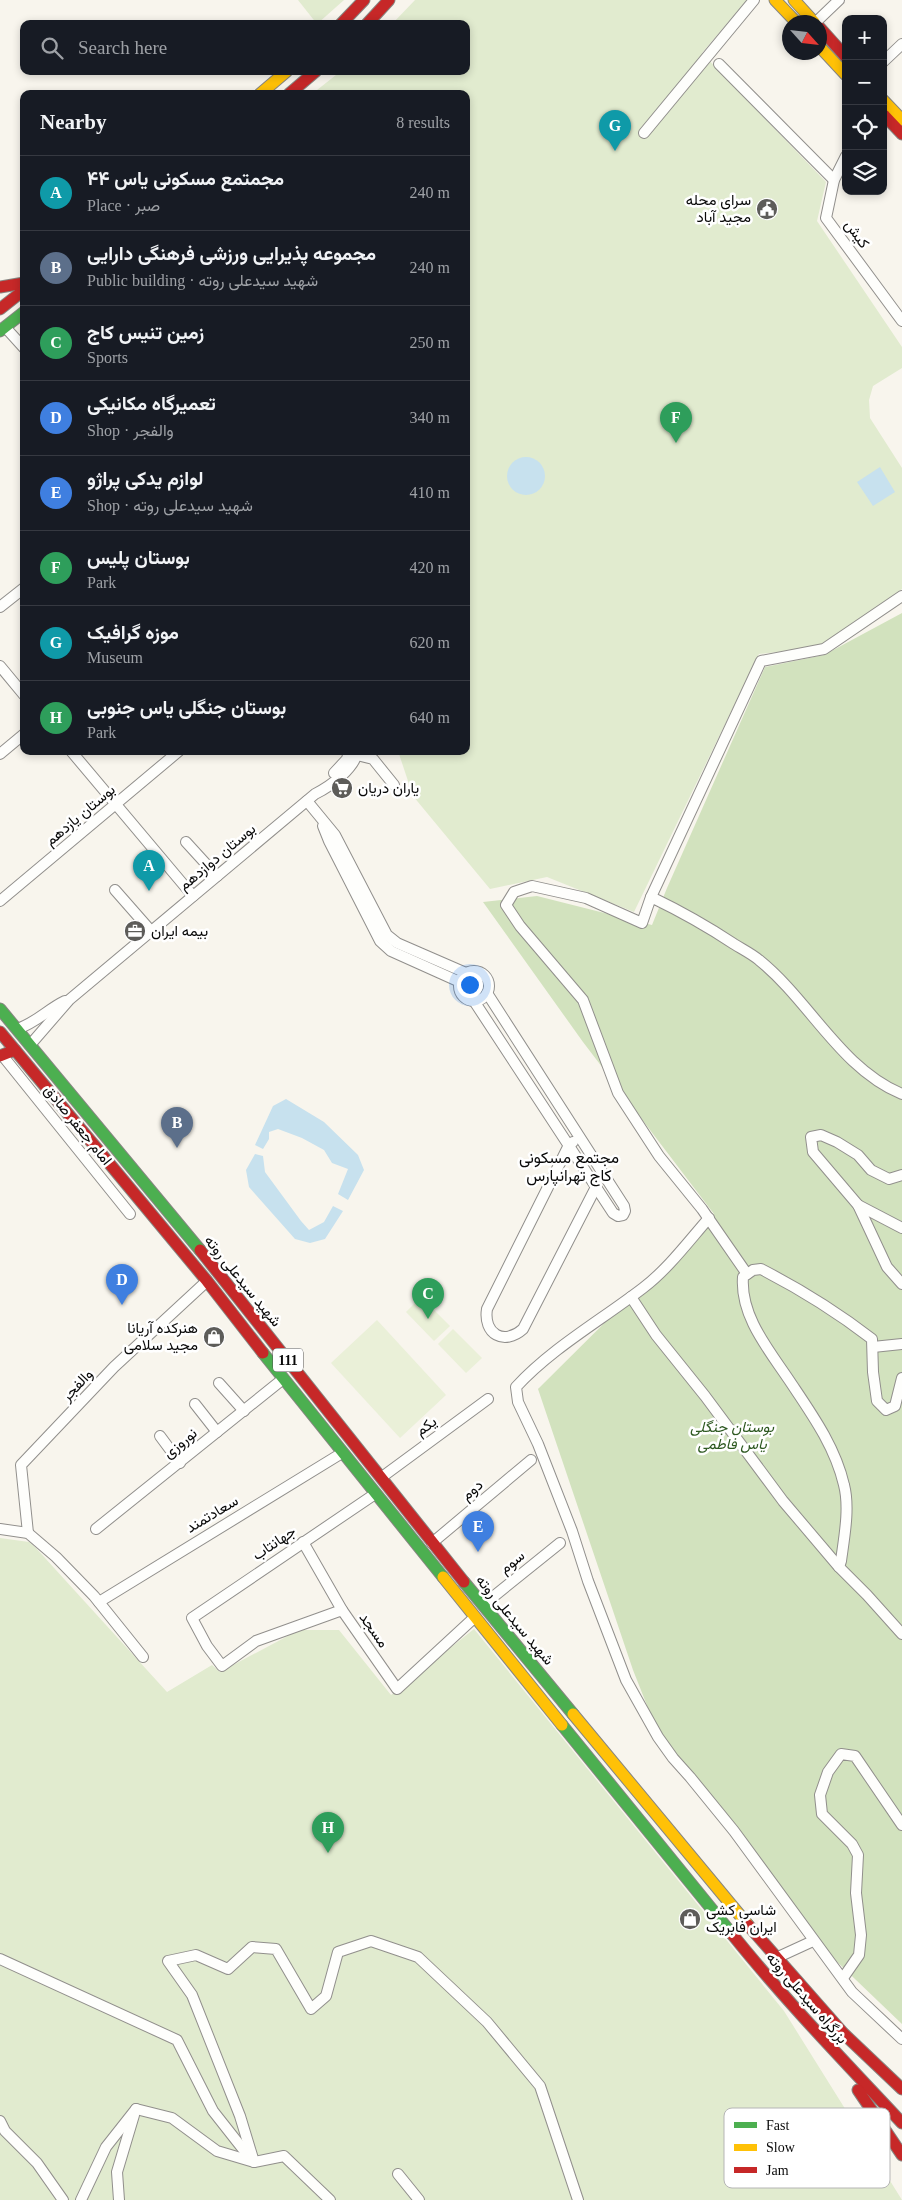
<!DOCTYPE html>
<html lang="en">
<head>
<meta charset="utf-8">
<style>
  :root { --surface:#171b24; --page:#20242c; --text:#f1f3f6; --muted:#9ea1a6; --line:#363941; --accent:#aeafaf }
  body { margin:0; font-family:"Times New Roman",Vazirmatn,serif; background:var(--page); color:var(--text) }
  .controls { position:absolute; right:15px; top:15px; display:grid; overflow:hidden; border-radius:10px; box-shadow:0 2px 8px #0003 }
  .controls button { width:45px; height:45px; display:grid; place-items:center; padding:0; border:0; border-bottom:1px solid var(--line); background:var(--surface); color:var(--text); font:25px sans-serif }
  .compass { position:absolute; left:782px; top:15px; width:45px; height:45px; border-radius:50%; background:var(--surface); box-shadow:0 2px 8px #0003; rotate:117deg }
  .you { position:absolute; left:469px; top:984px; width:18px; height:18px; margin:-12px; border:4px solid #fff; border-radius:50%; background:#1a73e8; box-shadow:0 0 0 8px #1a73e833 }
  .badge { display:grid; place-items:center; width:32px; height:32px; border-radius:50%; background:var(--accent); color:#fff; font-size:16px; font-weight:700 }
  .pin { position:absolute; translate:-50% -41px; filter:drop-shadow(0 1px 2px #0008) }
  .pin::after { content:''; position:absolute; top:26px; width:18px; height:15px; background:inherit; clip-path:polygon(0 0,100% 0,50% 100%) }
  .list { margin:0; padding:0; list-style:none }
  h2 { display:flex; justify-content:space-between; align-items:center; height:65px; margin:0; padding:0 20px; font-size:21px }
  h2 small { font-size:16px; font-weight:400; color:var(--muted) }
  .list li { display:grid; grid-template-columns:32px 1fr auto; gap:15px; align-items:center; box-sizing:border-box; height:75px; padding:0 20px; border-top:1px solid var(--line) }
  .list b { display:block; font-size:19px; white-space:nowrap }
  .list p { margin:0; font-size:16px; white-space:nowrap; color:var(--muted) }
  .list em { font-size:16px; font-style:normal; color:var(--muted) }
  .icon { flex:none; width:28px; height:28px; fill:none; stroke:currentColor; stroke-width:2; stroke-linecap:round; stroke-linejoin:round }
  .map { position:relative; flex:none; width:902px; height:2200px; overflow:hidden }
  .search { position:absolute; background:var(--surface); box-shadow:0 2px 8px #0003; left:20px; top:20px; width:450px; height:55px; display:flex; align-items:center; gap:12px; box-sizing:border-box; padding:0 18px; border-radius:10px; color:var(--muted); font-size:19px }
  .panel { position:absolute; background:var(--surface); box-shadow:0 2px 8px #0003; left:20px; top:90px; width:450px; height:665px; border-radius:10px }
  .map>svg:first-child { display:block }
  .green { fill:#e1ebcf }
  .forest { fill:#d2e2be }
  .pitch { fill:#eaf0d8 }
  .water { fill:#c7e1ee }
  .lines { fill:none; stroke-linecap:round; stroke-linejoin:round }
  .street-casing { stroke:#918f8c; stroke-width:12 }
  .fast-casing { stroke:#878682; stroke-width:13 }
  .slow-casing { stroke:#878682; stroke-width:13 }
  .jam-casing { stroke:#878682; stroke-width:13 }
  .street { stroke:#fefefc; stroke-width:10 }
  .fast { stroke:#4caf50; stroke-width:11 }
  .slow { stroke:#ffc107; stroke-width:11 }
  .jam { stroke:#c62828; stroke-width:11 }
  .labels { text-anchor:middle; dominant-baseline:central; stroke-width:5; stroke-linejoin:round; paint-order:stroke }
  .shield { fill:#fff; stroke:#535353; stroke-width:1 }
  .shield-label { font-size:14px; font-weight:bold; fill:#090909 }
  .poi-label { font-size:15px; fill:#090909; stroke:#fff; text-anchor:start }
  .street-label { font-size:15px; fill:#090909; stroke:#fff }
  .park-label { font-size:15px; font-style:italic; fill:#2e5921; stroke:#fff }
  .neighbourhood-label { font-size:16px; fill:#090909; stroke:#fff }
  .key { fill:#fff; stroke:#b5b5b5; stroke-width:1 }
  .key-label { font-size:14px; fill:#090909 }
</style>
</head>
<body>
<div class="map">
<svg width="902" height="2200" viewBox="0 0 902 2200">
  <rect width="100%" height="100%" fill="#f8f5ed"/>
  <g class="green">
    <polygon points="298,0 344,0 317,24"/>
    <polygon points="415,0 747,0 702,53 826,182 817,221 902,347 902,368 873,386 869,400 870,418 902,468 902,589 822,647 759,654 634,912 547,877 490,889 413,796 398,751 466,751 466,94 312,94 341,71 466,71 466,24 392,24"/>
    <polygon points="0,1538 29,1542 35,1547 167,1692 212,1665 220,1672 299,1630 339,1630 391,1695 474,1629 784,2011 902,2200 0,2200"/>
  </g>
  <polygon class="forest" points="902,613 902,2024 809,1935 665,1751 633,1670 538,1389 714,1214 583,1042 483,902 537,896 652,925 667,888 765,667 824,655"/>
  <g class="pitch">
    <polygon points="421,1297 450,1326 434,1341 406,1312"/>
    <polygon points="377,1320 446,1395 400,1438 331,1363"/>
    <polygon points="453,1329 482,1358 466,1373 438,1344"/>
  </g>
  <g class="water">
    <circle cx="526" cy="476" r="19"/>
    <polygon points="880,467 895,492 873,506 857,482"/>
    <polygon points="286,1099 324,1122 358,1155 364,1170 348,1200 338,1194 348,1169 332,1163 324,1150 302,1138 278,1129 269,1132 269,1139 263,1149 255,1145 273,1106"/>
    <polygon points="255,1154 263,1156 265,1172 301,1221 309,1230 324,1222 333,1206 343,1211 325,1239 310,1243 295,1239 249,1187 246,1170"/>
  </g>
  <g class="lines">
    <g class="street-casing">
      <g id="street">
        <polyline points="816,22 839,0"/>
        <polyline points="883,62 902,44"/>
        <polyline points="719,64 834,180"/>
        <polyline points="644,133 754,0"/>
        <polyline points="846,156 834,180 826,218 902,321"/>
        <polyline points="5,327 24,348"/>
        <polyline points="0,607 24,588"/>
        <polyline points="0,666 24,695"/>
        <polyline points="71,751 193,896"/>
        <polyline points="0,754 24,734"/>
        <polyline points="357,755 373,759 394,785"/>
        <polyline points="334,773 347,759 349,751"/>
        <polyline points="307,801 335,835 387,935 397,943 466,973"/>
        <polyline points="323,826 329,841 380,941 391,951 460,982"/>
        <polyline points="186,842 217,876"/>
        <polyline points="115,890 151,931"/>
        <polyline points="651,897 761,661 824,649 902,596"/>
        <polyline points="0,901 179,751"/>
        <circle cx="474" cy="986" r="15"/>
        <polyline points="474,1001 613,1213 618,1216 623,1215 625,1211 624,1206 487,993"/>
        <path d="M 17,1029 C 36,1023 48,1009 65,1001"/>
        <path d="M 30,1045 L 69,1000 L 315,794 C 331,786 354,769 358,751"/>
        <polyline points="2,1055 130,1214"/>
        <path d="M 573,1142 L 569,1145 L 487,1309 C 483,1334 504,1346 523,1329 L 596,1187"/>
        <polyline points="902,1175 889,1179 871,1170 858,1155 837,1142 821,1135 811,1137 813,1152 858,1205 887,1267 902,1284"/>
        <polyline points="858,1205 902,1228"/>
        <path d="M 709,1218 C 688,1242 668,1269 643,1288 C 600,1321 552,1348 516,1387 L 518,1402 L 538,1444 L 572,1531 L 588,1581 L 626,1680 L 658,1737 L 673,1758 L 690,1777 L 734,1831 L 852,1992 L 902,2039"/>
        <path d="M 747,1274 L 702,1209 L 659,1156 L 618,1093 L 583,1000 L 520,926 L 506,905 L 514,892 L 532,886 L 586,898 L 642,923 L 651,897 C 680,911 707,926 734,944 C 742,949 752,954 759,960 C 810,1001 840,1068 902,1094"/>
        <polyline points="631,1297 656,1335 705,1396 783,1501 839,1567 867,1595 902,1634"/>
        <polyline points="873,1347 902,1344"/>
        <polyline points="219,1383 244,1411"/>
        <polyline points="195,1404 217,1432"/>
        <polyline points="160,1436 180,1463"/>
        <polyline points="382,1477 488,1399"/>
        <polyline points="375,1494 192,1618 207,1646 222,1666 256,1641 342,1610 397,1689 475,1617"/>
        <polyline points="0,1529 28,1533 56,1557 94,1596 143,1657"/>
        <polyline points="96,1529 283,1379"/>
        <polyline points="28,1533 21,1465 114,1367 207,1281"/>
        <polyline points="303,1542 342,1610"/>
        <polyline points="432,1543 531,1460"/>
        <path d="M 839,1567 L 841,1561 C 844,1538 850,1508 844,1485 C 835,1446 811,1413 789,1380 C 769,1350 740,1316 743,1277 L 753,1270 L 761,1269 C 800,1289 837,1312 872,1339 L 873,1372 L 877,1401 L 886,1410 L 895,1406 L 902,1378"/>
        <polyline points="99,1602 342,1453"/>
        <polyline points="483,1605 560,1543"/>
        <polyline points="776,1958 813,1941"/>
        <polyline points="0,1959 177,2040 213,2111 250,2158"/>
        <polyline points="843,1978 859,1955 861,1935 856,1893 858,1855 852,1844 822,1814 820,1795 828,1772 841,1754 855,1756 902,1825"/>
        <polyline points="136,2109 172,2118 217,2151 254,2162 284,2156 330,2200"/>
        <polyline points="0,2121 5,2131 37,2163 63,2200"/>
        <polyline points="254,2162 240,2116 192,1995 168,1961 196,1955 228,1969 252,1947 276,1949 311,2009 326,1996 338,1952 371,1941 418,1957 487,2022 540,2086 578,2200"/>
        <polyline points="398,2174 419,2200"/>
        <polyline points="81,2200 106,2147 136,2109"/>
        <polyline points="119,2200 117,2172 134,2115"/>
      </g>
    </g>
    <g class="fast-casing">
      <g id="fast">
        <polyline points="0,331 24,312"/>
        <polyline points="0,1009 200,1250"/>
        <polyline points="263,1353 443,1577"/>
        <polyline points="464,1582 573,1714"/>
        <polyline points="562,1725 732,1934"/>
      </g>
    </g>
    <g class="slow-casing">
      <g id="slow">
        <polyline points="775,0 796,22"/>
        <polyline points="794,0 814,22"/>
        <polyline points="820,47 846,75"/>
        <polyline points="260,94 287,71"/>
        <polyline points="883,100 902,120"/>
        <polyline points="443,1577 562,1725"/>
        <polyline points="573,1714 748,1925"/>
      </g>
    </g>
    <g class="jam-casing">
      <g id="jam">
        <polyline points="341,24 364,0"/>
        <polyline points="367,24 389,0"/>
        <polyline points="820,28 846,57"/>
        <polyline points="289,94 316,71"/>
        <polyline points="884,115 902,134"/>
        <polyline points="0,287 24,283"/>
        <polyline points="0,309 24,290"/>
        <polyline points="0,1032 207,1281 263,1353"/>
        <polyline points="0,1056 15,1050"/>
        <polyline points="200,1250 464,1582"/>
        <polyline points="748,1925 843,2033 902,2089"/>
        <path d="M 732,1934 C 785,2000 844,2061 902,2123"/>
        <polyline points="858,2090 902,2155"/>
      </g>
    </g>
    <use href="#street" class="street"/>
    <use href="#fast" class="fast"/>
    <use href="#slow" class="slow"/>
    <use href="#jam" class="jam"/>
  </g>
  <defs>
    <g id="civic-disc" transform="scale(1.125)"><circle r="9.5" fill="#5d5c59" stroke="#fff"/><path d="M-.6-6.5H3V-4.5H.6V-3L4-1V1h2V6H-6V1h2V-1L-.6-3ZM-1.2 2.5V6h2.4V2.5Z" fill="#fff"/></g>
    <g id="supermarket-disc" transform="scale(1.125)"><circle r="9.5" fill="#5d5c59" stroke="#fff"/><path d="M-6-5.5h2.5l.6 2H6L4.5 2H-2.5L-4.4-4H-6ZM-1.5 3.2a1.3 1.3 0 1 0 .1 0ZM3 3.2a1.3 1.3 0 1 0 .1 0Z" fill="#fff"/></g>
    <g id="office-disc" transform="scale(1.125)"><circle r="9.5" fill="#5d5c59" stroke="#fff"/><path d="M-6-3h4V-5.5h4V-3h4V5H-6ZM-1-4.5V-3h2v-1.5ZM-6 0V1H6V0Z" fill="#fff"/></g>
    <g id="shop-disc" transform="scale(1.125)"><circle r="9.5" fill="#5d5c59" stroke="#fff"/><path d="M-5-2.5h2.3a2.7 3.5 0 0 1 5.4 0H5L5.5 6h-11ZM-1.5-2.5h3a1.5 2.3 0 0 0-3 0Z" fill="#fff"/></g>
  </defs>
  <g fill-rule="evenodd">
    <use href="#civic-disc" x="767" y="209"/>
    <use href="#supermarket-disc" x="342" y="788"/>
    <use href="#office-disc" x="135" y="931"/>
    <use href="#shop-disc" x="214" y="1337"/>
    <use href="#shop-disc" x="690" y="1919"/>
  </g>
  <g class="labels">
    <rect class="shield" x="273" y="1348.5" width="30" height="23" rx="4"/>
    <g class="shield-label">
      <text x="288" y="1360">111</text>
    </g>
    <g class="poi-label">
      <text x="751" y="200" text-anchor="end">سرای محله<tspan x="751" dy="17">مجید آباد</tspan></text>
      <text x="358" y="788">یاران دریان</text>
      <text x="151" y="931">بیمه ایران</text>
      <text x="198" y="1328" text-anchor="end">هنرکده آریانا<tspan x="198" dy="17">مجید سلامی</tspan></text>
      <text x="706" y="1910">شاسی کشی<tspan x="706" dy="17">ایران فابریک</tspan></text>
    </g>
    <g class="street-label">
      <text transform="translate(857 234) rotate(54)">کیش</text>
      <text transform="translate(80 815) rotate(-40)">بوستان یازدهم</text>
      <text transform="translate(217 857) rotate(-40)">بوستان دوازدهم</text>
      <text transform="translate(78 1125) rotate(51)">امام جعفر صادق</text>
      <text transform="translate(243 1281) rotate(51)">شهید سیدعلی روته</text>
      <text transform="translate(77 1385) rotate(-47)">والفجر</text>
      <text transform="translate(426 1426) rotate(-36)">یکم</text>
      <text transform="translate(180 1443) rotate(-39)">نوروزی</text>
      <text transform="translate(472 1490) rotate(-40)">دوم</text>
      <text transform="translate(212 1514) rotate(-31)">سعادتمند</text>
      <text transform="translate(274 1543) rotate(-34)">جهانتاب</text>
      <text transform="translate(512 1562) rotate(-39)">سوم</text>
      <text transform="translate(515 1620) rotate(50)">شهید سیدعلی روته</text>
      <text transform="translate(374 1630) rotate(55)">مسجد</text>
      <text transform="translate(807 1998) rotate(49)">بزرگراه سیدعلی روته</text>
    </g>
    <g class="park-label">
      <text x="732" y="1427">بوستان جنگلی<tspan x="732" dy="17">یاس فاطمی</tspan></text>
    </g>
    <g class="neighbourhood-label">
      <text x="569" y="1157">مجتمع مسکونی<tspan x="569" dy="18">کاج تهرانپارس</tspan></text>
    </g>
  </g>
  <rect x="724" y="2108" width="166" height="80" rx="8" class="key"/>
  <rect x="734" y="2122" width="23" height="6" fill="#4caf50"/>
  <rect x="734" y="2144" width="23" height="7" fill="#ffc107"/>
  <rect x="734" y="2167" width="23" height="6" fill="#c62828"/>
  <g class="key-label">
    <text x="766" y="2130">Fast</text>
    <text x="766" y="2152">Slow</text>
    <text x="766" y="2175">Jam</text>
  </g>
</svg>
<div class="controls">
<button>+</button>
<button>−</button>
<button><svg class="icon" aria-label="locate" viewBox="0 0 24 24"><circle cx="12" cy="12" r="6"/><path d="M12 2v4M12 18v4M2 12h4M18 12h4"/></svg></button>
<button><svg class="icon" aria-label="layers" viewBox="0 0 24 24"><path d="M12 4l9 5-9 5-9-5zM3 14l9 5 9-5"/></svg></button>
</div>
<svg class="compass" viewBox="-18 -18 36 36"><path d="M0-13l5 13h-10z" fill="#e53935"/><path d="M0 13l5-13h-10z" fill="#9ea1a6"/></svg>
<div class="you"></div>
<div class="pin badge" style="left:149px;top:891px;background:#0f9aa8">A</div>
<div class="pin badge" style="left:177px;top:1148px;background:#5c6f8a">B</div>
<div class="pin badge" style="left:428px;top:1319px;background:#2e9e5b">C</div>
<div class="pin badge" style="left:122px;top:1305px;background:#3f7fe0">D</div>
<div class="pin badge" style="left:478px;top:1552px;background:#3f7fe0">E</div>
<div class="pin badge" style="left:676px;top:443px;background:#2e9e5b">F</div>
<div class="pin badge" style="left:615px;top:151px;background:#0f9aa8">G</div>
<div class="pin badge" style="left:328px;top:1853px;background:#2e9e5b">H</div>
<div class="search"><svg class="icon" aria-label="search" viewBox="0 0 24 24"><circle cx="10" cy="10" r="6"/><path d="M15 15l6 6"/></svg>Search here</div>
<section class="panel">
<h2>Nearby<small>8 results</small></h2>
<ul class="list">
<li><span class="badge" style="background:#0f9aa8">A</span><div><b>مجمتمع مسکونی یاس ۴۴</b><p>Place · صبر</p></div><em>240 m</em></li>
<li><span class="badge" style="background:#5c6f8a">B</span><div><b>مجموعه پذیرایی ورزشی فرهنگی دارایی</b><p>Public building · شهید سیدعلی روته</p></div><em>240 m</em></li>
<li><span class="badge" style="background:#2e9e5b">C</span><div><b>زمین تنیس کاج</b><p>Sports</p></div><em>250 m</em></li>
<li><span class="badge" style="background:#3f7fe0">D</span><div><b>تعمیرگاه مکانیکی</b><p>Shop · والفجر</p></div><em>340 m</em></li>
<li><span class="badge" style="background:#3f7fe0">E</span><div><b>لوازم یدکی پراژو</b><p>Shop · شهید سیدعلی روته</p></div><em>410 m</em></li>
<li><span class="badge" style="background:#2e9e5b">F</span><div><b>بوستان پلیس</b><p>Park</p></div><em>420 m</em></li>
<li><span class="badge" style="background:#0f9aa8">G</span><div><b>موزه گرافیک</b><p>Museum</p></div><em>620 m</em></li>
<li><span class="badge" style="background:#2e9e5b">H</span><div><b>بوستان جنگلی یاس جنوبی</b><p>Park</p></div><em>640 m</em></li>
</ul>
</section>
</div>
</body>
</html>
